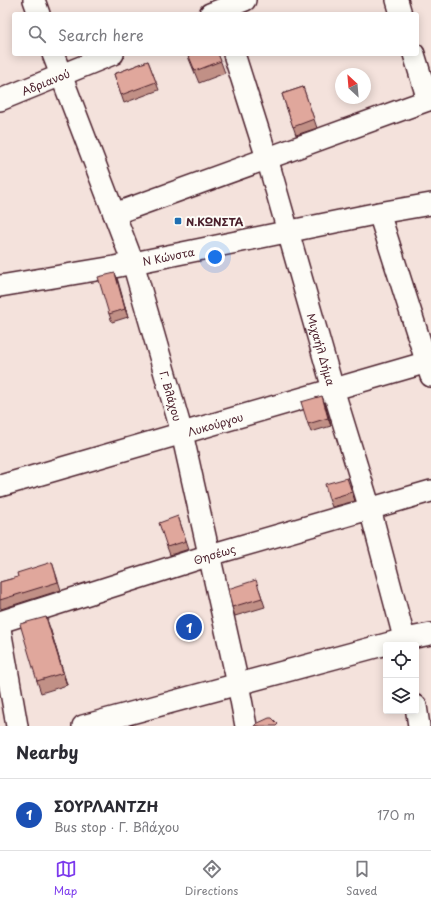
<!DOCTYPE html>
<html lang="en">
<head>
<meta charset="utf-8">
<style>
  :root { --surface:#fff; --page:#f2f2f3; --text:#2b2b33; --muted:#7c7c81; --line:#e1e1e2; --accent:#7c3aed }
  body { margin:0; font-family:"Playpen Sans",sans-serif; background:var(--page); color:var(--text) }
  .controls { position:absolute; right:12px; bottom:12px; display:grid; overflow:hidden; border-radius:4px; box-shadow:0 2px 10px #0003 }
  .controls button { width:36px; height:36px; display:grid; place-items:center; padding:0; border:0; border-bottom:1px solid var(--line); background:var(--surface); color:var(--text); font:20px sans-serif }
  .compass { position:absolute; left:335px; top:68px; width:36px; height:36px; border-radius:50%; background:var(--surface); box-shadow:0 2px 10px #0003; rotate:334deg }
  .you { position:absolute; left:215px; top:257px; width:14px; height:14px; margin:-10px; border:3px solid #fff; border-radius:50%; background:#1a73e8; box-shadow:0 0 0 6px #1a73e833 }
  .badge { display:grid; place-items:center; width:26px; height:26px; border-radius:50%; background:var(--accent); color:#fff; font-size:13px; font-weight:700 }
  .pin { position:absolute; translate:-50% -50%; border:2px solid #fff; box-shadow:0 1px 4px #0006 }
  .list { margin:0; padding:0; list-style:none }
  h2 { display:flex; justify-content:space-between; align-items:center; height:52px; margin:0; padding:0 16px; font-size:17px }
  h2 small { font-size:13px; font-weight:400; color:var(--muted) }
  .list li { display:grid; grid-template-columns:26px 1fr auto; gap:12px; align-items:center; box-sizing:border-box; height:72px; padding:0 16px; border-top:1px solid var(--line) }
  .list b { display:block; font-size:15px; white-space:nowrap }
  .list p { margin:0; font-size:13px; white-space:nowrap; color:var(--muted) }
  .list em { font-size:13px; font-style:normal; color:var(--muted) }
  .icon { flex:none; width:22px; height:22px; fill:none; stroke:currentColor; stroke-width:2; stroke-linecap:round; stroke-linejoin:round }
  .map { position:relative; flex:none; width:431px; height:726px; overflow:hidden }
  .search { position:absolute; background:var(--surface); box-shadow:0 2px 10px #0003; left:12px; right:12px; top:12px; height:44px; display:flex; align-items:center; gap:10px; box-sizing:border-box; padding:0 14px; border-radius:4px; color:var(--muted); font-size:15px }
  .sheet { height:124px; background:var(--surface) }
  nav { display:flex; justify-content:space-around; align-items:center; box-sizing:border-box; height:56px; border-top:1px solid var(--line); background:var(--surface); font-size:11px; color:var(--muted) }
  nav a { display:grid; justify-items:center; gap:2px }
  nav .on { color:var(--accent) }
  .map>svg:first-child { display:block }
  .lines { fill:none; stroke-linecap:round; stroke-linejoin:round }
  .minor-casing { stroke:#4a1f2b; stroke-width:24 }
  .minor { stroke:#fdfcf7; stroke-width:21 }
  .wall { fill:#c19086; stroke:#4a1f2b }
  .shaded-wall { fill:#9d756d; stroke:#4a1f2b }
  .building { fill:#e0a79c; stroke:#4a1f2b }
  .poi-dot { fill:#1f6fb2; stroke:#fdfcf7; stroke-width:1.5 }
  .labels { text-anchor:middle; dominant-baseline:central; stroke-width:4; stroke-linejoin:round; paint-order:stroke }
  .street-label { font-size:11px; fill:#4a1f2b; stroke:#fdfcf7 }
  .poi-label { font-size:11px; font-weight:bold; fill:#4a1f2b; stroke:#fdfcf7; text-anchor:start }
</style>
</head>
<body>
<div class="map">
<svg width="431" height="726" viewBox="0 0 431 726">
  <rect width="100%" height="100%" fill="#f4e2dc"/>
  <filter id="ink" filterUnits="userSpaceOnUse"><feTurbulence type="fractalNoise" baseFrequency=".025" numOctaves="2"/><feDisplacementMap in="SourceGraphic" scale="8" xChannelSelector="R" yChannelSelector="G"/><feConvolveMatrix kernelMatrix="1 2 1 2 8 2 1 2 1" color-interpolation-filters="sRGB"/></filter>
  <g filter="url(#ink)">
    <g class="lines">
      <g class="minor-casing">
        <g id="minor">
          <polyline points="34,0 39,14"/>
          <polyline points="397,0 401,14"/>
          <polyline points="210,14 245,0"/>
          <path id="s1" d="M 53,54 L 133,263 L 182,433 L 238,684 L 246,726"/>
          <path id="s2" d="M 234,54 L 267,158 L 333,389 L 370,509 L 406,645"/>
          <polyline points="414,54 428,100"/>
          <path id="s3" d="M 0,100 L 113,54"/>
          <polyline points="379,213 431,376"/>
          <polyline points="114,214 431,99"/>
          <path id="s4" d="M 0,286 L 114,267 L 379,213 L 431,204"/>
          <path id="s5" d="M 0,486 L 431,361"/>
          <path id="s6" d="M 0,622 L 210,555 L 431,491"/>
          <polyline points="0,629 17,726"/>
          <polyline points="416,706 419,726"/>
          <polyline points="83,726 405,639 431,634"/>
        </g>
      </g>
      <use href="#minor" class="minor"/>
    </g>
    <g class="wall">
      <polygon points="187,54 218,54 225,73 199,83"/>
      <polygon points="148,61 159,90 124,103 114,74"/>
      <polygon points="303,87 317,128 296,135 282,94"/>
      <polygon points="115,273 128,317 112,322 109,314"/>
      <polygon points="325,404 331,426 311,432 308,424"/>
      <polygon points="350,486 355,501 332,507 329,499"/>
      <polygon points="178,516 189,549 170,555 167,547"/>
      <polygon points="52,562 61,590 1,609 0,606 0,582 18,577"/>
      <polygon points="259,589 265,607 235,616 232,607"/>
      <polygon points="50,628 67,685 41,693 37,681"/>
    </g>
    <g class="shaded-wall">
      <polygon points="115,273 118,281 128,317 125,309"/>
      <polygon points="322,396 325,404 331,426 328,418"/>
      <polygon points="46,617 50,628 67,685 63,673"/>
    </g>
    <g class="building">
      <polygon points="188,54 218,54 221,61 195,71"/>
      <polygon points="148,61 156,82 121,95 114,74"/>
      <polygon points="303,87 314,119 293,127 282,94"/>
      <polygon points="115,273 125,309 109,314 98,277"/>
      <polygon points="322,396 328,418 308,424 301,402"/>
      <polygon points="347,478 352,492 329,499 325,484"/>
      <polygon points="178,516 186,541 167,547 159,523"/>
      <polygon points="52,562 58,582 0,600 0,582 18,577 17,573"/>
      <polygon points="256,580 262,598 232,607 228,589"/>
      <polygon points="46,617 63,673 37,681 20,624"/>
      <polygon points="269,718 272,718 278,724 276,726 254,726 256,724"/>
    </g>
  </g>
  <rect class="poi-dot" x="174" y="217" width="8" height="8" rx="2"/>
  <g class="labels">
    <g class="street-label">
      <text stroke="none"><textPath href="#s3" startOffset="49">Αδριανού</textPath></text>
      <text stroke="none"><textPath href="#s4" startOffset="171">Ν Κώνστα</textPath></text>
      <text stroke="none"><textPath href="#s2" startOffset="308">Μιχαήλ Δήμα</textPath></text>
      <text stroke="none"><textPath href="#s1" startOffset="362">Γ. Βλάχου</textPath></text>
      <text stroke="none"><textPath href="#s5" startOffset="224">Λυκούργου</textPath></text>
      <text stroke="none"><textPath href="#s6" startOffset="225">Θησέως</textPath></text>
    </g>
    <g class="poi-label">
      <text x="186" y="221">Ν.ΚΩΝΣΤΑ</text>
    </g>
  </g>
</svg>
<div class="controls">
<button><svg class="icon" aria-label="locate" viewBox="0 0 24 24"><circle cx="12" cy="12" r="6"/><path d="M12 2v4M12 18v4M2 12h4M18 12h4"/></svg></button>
<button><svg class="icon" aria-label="layers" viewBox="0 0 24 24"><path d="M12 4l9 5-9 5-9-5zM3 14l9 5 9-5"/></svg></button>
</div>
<svg class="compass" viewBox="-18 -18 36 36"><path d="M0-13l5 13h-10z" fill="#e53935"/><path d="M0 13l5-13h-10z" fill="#7c7c81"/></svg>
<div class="you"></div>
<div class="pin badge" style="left:189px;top:627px;background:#1a4fb4">1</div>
<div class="search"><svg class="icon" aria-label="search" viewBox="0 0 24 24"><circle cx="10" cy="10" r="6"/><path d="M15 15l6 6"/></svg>Search here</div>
</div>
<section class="sheet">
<h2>Nearby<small></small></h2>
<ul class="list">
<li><span class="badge" style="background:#1a4fb4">1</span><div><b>ΣΟΥΡΛΑΝΤΖΗ</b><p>Bus stop · Γ. Βλάχου</p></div><em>170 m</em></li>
</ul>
</section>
<nav>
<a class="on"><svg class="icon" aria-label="map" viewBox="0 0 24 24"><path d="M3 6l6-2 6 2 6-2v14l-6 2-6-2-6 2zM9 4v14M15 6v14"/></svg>Map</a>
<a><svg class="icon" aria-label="directions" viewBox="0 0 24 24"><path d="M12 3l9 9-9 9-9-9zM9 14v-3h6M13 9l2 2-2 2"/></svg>Directions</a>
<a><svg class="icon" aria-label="saved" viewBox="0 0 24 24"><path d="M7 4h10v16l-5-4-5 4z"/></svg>Saved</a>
</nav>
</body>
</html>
